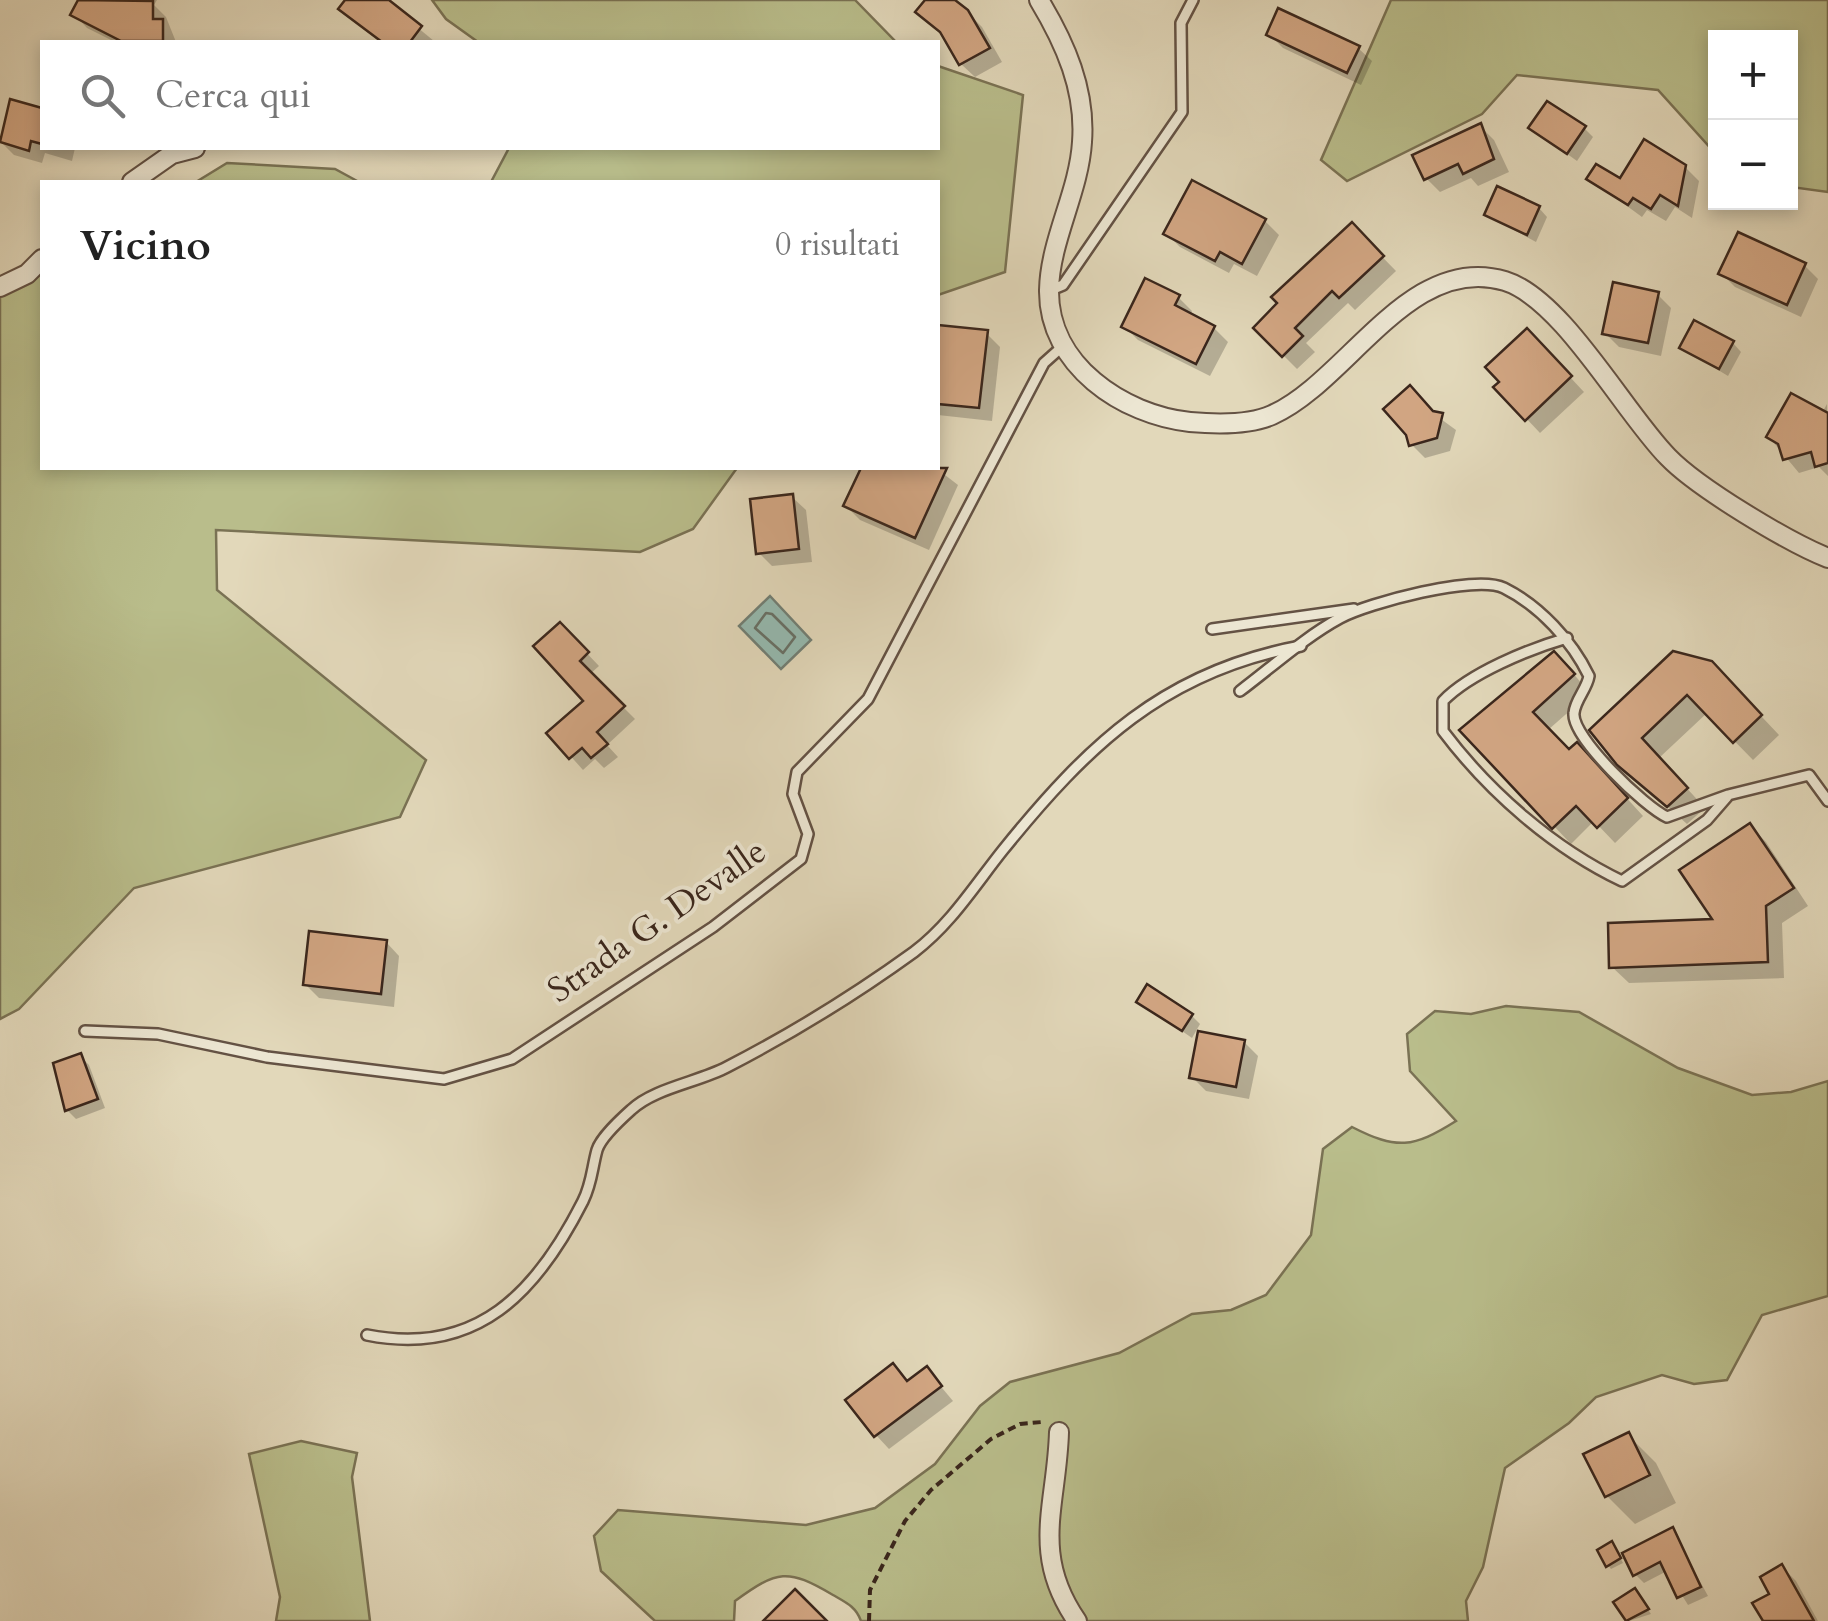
<!DOCTYPE html>
<html lang="it">
<head>
<meta charset="utf-8">
<style>
  :root { --surface:#fff; --page:#f6f6f6; --text:#222; --muted:#767676; --line:#e0e0e0 }
  body { margin:0; font-family:Cardo,serif; background:var(--page); color:var(--text) }
  .controls { position:absolute; right:30px; top:30px; display:grid; overflow:hidden; border-radius:0px; box-shadow:0 5px 15px #0003 }
  .controls button { width:90px; height:90px; display:grid; place-items:center; padding:0; border:0; border-bottom:2px solid var(--line); background:var(--surface); color:var(--text); font:50px sans-serif }
  .list { margin:0; padding:0; list-style:none }
  h2 { display:flex; justify-content:space-between; align-items:center; height:130px; margin:0; padding:0 40px; font-size:42px }
  h2 small { font-size:32px; font-weight:400; color:var(--muted) }
  .icon { flex:none; width:55px; height:55px; fill:none; stroke:currentColor; stroke-width:2; stroke-linecap:round; stroke-linejoin:round }
  .map { position:relative; flex:none; width:1828px; height:1621px; overflow:hidden }
  .search { position:absolute; background:var(--surface); box-shadow:0 5px 15px #0003; left:40px; top:40px; width:900px; height:110px; display:flex; align-items:center; gap:25px; box-sizing:border-box; padding:0 35px; border-radius:0px; color:var(--muted); font-size:38px }
  .panel { position:absolute; background:var(--surface); box-shadow:0 5px 15px #0003; left:40px; top:180px; width:900px; height:290px; border-radius:0px }
  .map>svg:first-child { display:block }
  .green { fill:#b9bd8b; stroke:#7a7254; stroke-width:2.5 }
  .water { fill:#95bab0; stroke:#717f75; stroke-width:2.5 }
  .shadow { fill:#0003 }
  .lines { fill:none; stroke-linecap:round; stroke-linejoin:round }
  .shore { stroke:#687066; stroke-width:2.5 }
  .building { fill:#d2a683; stroke:#3a261c; stroke-width:2.5 }
  .lane-casing { stroke:#645244; stroke-width:14 }
  .street-casing { stroke:#645244; stroke-width:22 }
  .path { stroke:#3a261c; stroke-width:4; stroke-dasharray:8 5; stroke-linecap:butt }
  .lane { stroke:#ece6d2; stroke-width:9 }
  .street { stroke:#ece6d2; stroke-width:18 }
  .labels { text-anchor:middle; dominant-baseline:central; stroke-width:8; stroke-linejoin:round; paint-order:stroke }
  .street-label { font-size:35px; fill:#3a261c; stroke:#ece6d2 }
</style>
</head>
<body>
<div class="map">
<svg width="1828" height="1621" viewBox="0 0 1828 1621">
  <rect width="100%" height="100%" fill="#e2d8ba"/>
  <filter id="stains"><feTurbulence type="fractalNoise" baseFrequency=".002" numOctaves="4"/><feColorMatrix values="0 0 0 0 .2 0 0 0 0 .09 0 0 0 0 .02 0 0 0 .5 -.17"/></filter>
  <radialGradient id="worn" r=".72"><stop offset=".6" stop-color="#630" stop-opacity="0"/><stop offset="1" stop-color="#630" stop-opacity=".3"/></radialGradient>
  <g class="green">
    <polygon points="432,0 855,0 896,42 478,42 446,19"/>
    <polygon points="1391,0 1828,0 1828,192 1791,187 1790,38 1716,38 1715,153 1658,90 1517,75 1482,114 1347,181 1321,160"/>
    <polygon points="938,66 1023,95 1005,272 938,295 938,182 491,182 509,148 938,148"/>
    <polygon points="227,163 335,169 359,182 196,182"/>
    <polygon points="42,273 42,468 737,468 693,529 640,552 216,530 217,590 426,760 400,817 134,888 19,1009 0,1019 0,291 14,289"/>
    <path d="M 1506,1006 L 1579,1012 L 1678,1068 L 1752,1095 L 1791,1092 L 1828,1081 L 1828,1296 L 1762,1315 L 1727,1380 L 1694,1384 L 1662,1375 L 1596,1397 L 1569,1423 L 1505,1468 L 1483,1567 L 1466,1601 L 1468,1621 L 861,1621 C 856,1607 847,1603 833,1595 C 787,1568 778,1570 735,1601 L 734,1621 L 655,1621 L 601,1571 L 594,1536 L 618,1510 L 806,1525 L 875,1508 L 935,1464 L 980,1406 L 1010,1382 L 1119,1353 L 1192,1314 L 1231,1310 L 1266,1295 L 1311,1235 L 1323,1149 L 1352,1127 C 1397,1150 1413,1148 1456,1121 L 1410,1071 L 1407,1034 L 1435,1011 L 1471,1014 Z"/>
    <polygon points="301,1441 357,1453 352,1477 370,1621 276,1621 280,1597 249,1454"/>
  </g>
  <polygon class="water" points="770,596 811,640 781,669 739,626"/>
  <g class="shadow">
    <polygon points="81,0 157,0 154,5 166,17 176,42 115,42 87,28 74,14"/>
    <polygon points="348,0 384,0 434,41 382,42 341,9"/>
    <polygon points="928,0 951,0 967,12 982,27 1002,62 975,77 961,64"/>
    <polygon points="1269,34 1358,48 1372,61 1361,85 1283,48"/>
    <polygon points="11,102 42,111 42,148 75,148 72,161 45,153 42,163 14,155 0,141"/>
    <polygon points="1480,126 1494,140 1509,172 1478,186 1471,178 1440,192 1426,178"/>
    <polygon points="1531,128 1584,128 1593,137 1577,161"/>
    <polygon points="1685,167 1699,181 1692,218 1675,207 1666,221 1647,210 1642,217 1590,179 1620,182"/>
    <polygon points="1193,183 1265,221 1279,235 1257,276 1234,264 1229,273 1180,247 1166,233"/>
    <polygon points="1539,208 1547,217 1536,242 1487,215"/>
    <polygon points="1352,226 1396,271 1355,310 1348,303 1306,343 1315,352 1297,369 1256,328"/>
    <polygon points="1804,265 1818,279 1801,317 1735,287 1721,273"/>
    <polygon points="1657,294 1671,308 1661,356 1619,347 1605,333"/>
    <polygon points="1178,297 1192,311 1190,316 1214,328 1228,342 1210,376 1138,340 1124,326"/>
    <polygon points="938,328 986,333 1000,347 992,421 938,415"/>
    <polygon points="1527,331 1584,392 1540,433 1497,387"/>
    <polygon points="1733,343 1741,352 1728,376 1682,348"/>
    <polygon points="1827,404 1828,476 1819,467 1799,473 1769,437 1822,413"/>
    <polygon points="1434,414 1456,430 1450,451 1425,458 1411,444"/>
    <polygon points="864,468 936,468 958,485 929,550 860,520 846,506"/>
    <polygon points="792,497 806,510 812,562 772,566 758,552"/>
    <polygon points="560,625 599,666 590,674 635,719 607,745 618,757 604,768 595,759 583,770 550,733 587,701"/>
    <polygon points="1674,654 1730,683 1779,735 1753,760 1707,713 1659,758 1705,808 1687,824 1619,763"/>
    <polygon points="1571,671 1590,693 1548,730 1569,752 1594,762 1643,816 1615,843 1594,821 1571,844 1463,731"/>
    <polygon points="1750,826 1766,842 1808,906 1782,923 1784,978 1629,983 1612,967 1717,922"/>
    <polygon points="386,942 399,956 394,1007 319,998 306,985"/>
    <polygon points="1139,1001 1192,1016 1200,1024 1192,1038"/>
    <polygon points="1244,1042 1258,1056 1249,1099 1206,1091 1192,1077"/>
    <polygon points="80,1056 89,1065 105,1108 76,1119 67,1110"/>
    <polygon points="927,1370 953,1401 889,1449 876,1435"/>
    <polygon points="1628,1435 1656,1463 1676,1503 1635,1524 1607,1496"/>
    <polygon points="1672,1530 1708,1596 1688,1605 1667,1571 1644,1583 1635,1574"/>
    <polygon points="1615,1548 1623,1563 1611,1569 1608,1565"/>
    <polygon points="1782,1567 1796,1581 1818,1621 1765,1621"/>
    <polygon points="1638,1595 1651,1614 1629,1621 1617,1603"/>
  </g>
  <g class="lines">
    <polygon class="shore" points="766,613 772,614 795,637 783,653 755,628"/>
  </g>
  <g class="building">
    <polygon points="78,0 153,1 153,19 163,19 163,41 121,41 70,15"/>
    <polygon points="345,0 389,0 422,26 410,42 382,42 338,9"/>
    <polygon points="925,0 955,0 968,10 990,48 959,65 940,32 915,12"/>
    <polygon points="1278,8 1360,46 1347,73 1266,35"/>
    <polygon points="10,99 42,108 42,144 31,141 29,151 0,142"/>
    <polygon points="1547,101 1586,126 1567,154 1528,128"/>
    <polygon points="1481,123 1494,159 1463,174 1458,164 1424,180 1412,155"/>
    <polygon points="1644,139 1686,165 1678,206 1660,195 1651,209 1633,198 1628,205 1586,179 1596,164 1620,178"/>
    <polygon points="1192,180 1266,219 1242,264 1220,252 1215,261 1163,234"/>
    <polygon points="1497,186 1540,206 1527,235 1484,215"/>
    <polygon points="1352,222 1384,256 1339,298 1332,291 1295,328 1303,336 1282,357 1253,328 1277,303 1271,297"/>
    <polygon points="1738,232 1806,263 1787,305 1718,274"/>
    <polygon points="1145,278 1180,295 1175,305 1215,326 1196,364 1121,327"/>
    <polygon points="1613,282 1659,292 1648,343 1602,334"/>
    <polygon points="1694,320 1734,341 1719,369 1679,348"/>
    <polygon points="938,325 988,330 979,408 938,404"/>
    <polygon points="1527,328 1572,376 1525,421 1493,387 1499,382 1485,367"/>
    <polygon points="1410,385 1433,411 1443,413 1437,438 1409,446 1406,435 1383,409"/>
    <polygon points="1791,393 1828,413 1828,463 1815,467 1811,452 1783,460 1778,444 1766,437"/>
    <polygon points="861,468 947,468 915,538 843,506"/>
    <polygon points="793,494 799,549 756,554 750,499"/>
    <polygon points="560,622 589,652 580,661 625,706 597,732 608,744 591,758 582,748 569,759 546,733 583,701 533,646"/>
    <polygon points="1554,651 1575,674 1533,712 1569,749 1577,742 1628,798 1597,828 1576,806 1552,829 1459,730"/>
    <polygon points="1673,651 1712,661 1762,715 1733,743 1687,695 1642,738 1688,788 1667,807 1617,765 1589,730"/>
    <polygon points="1750,823 1794,888 1766,906 1768,962 1609,968 1608,923 1712,919 1679,870"/>
    <polygon points="309,931 387,940 381,994 303,985"/>
    <polygon points="1147,984 1193,1014 1182,1031 1136,1002"/>
    <polygon points="1198,1031 1245,1040 1236,1087 1189,1078"/>
    <polygon points="81,1053 98,1099 65,1111 53,1063"/>
    <polygon points="893,1363 907,1381 927,1366 942,1386 874,1437 845,1400"/>
    <polygon points="1629,1432 1650,1475 1605,1497 1583,1454"/>
    <polygon points="1673,1527 1701,1587 1677,1598 1660,1562 1633,1576 1622,1553"/>
    <polygon points="1612,1541 1621,1558 1606,1567 1597,1550"/>
    <polygon points="1782,1564 1814,1621 1763,1621 1752,1603 1769,1594 1760,1577"/>
    <polygon points="1635,1588 1649,1609 1626,1621 1613,1602"/>
    <polygon points="795,1589 827,1621 763,1621"/>
  </g>
  <g class="lines">
    <g class="lane-casing">
      <g id="lane">
        <polyline points="1051,290 1063,285 1182,112 1181,23 1193,0"/>
        <polyline points="1212,629 1354,609"/>
        <path d="M 1567,638 C 1529,649 1470,673 1443,701 L 1443,731 C 1489,792 1553,848 1622,881 L 1707,820 L 1727,797"/>
        <path d="M 1240,691 C 1272,667 1305,637 1340,618 C 1368,603 1476,574 1504,588 C 1540,606 1572,641 1589,676 C 1587,689 1575,700 1574,713 C 1571,737 1646,808 1667,817 L 1728,795 L 1809,775 L 1828,801"/>
        <polyline points="85,1031 158,1034 267,1057 444,1079 512,1059 713,927 801,859 808,834 793,794 797,772 868,699 1044,363 1063,346"/>
        <path d="M 367,1335 C 477,1357 537,1292 583,1201 C 592,1183 592,1168 597,1150 C 601,1137 621,1119 631,1110 C 654,1088 699,1082 727,1067 C 791,1034 856,994 914,952 C 951,924 975,885 1003,850 C 1087,746 1164,671 1301,646"/>
      </g>
    </g>
    <g class="street-casing">
      <g id="street">
        <path d="M 1039,0 C 1065,43 1086,90 1082,142 C 1079,192 1050,240 1049,290 C 1048,365 1123,415 1190,422 C 1213,424 1250,425 1272,415 C 1347,382 1410,252 1505,281 C 1563,299 1625,414 1668,457 C 1698,488 1788,542 1828,558"/>
        <polyline points="132,182 172,154 195,148"/>
        <polyline points="0,287 27,274 42,259"/>
        <path d="M 1059,1432 C 1057,1505 1030,1553 1077,1621"/>
      </g>
    </g>
    <polyline class="path" points="869,1621 870,1590 905,1521 931,1490 991,1439 1020,1424 1042,1422"/>
    <use href="#lane" class="lane"/>
    <use href="#street" class="street"/>
  </g>
  <g class="labels">
    <g class="street-label">
      <text transform="translate(657 921) rotate(-35)">Strada G. Devalle</text>
    </g>
  </g>
  <rect width="100%" height="100%" filter="url(#stains)"/>
  <rect width="100%" height="100%" fill="url(#worn)"/>
</svg>
<div class="controls">
<button>+</button>
<button>−</button>
</div>
<div class="search"><svg class="icon" aria-label="search" viewBox="0 0 24 24"><circle cx="10" cy="10" r="6"/><path d="M15 15l6 6"/></svg>Cerca qui</div>
<section class="panel">
<h2>Vicino<small>0 risultati</small></h2>
<ul class="list">
</ul>
</section>
</div>
</body>
</html>
